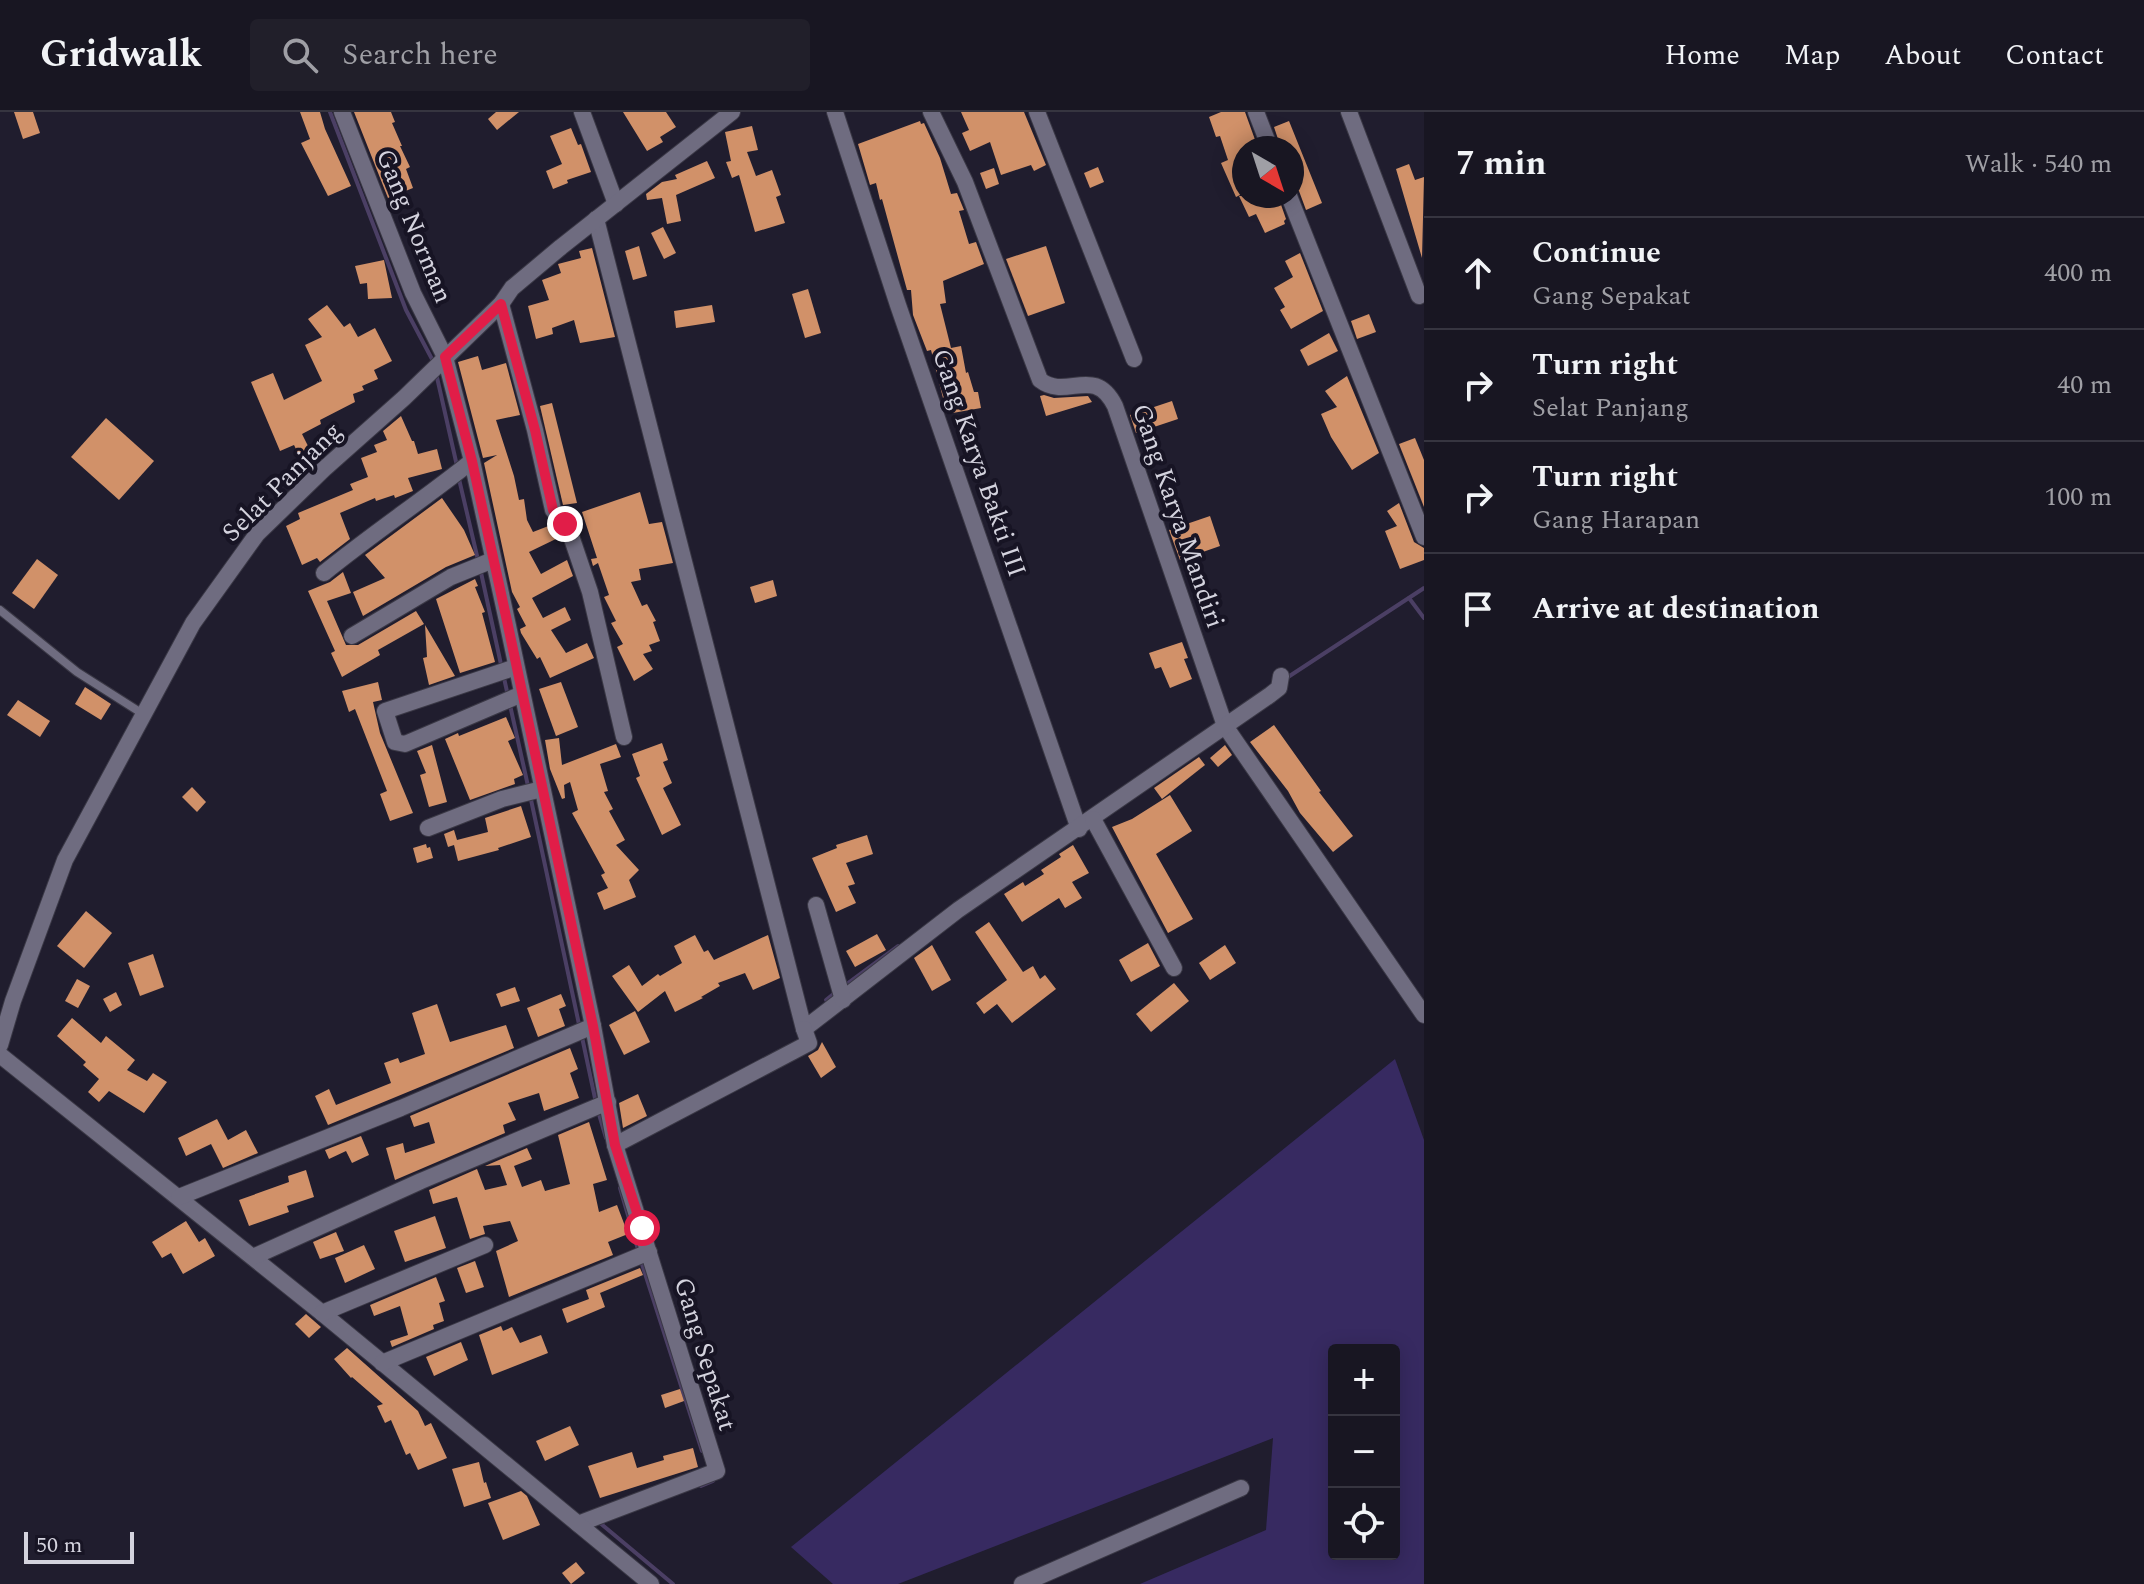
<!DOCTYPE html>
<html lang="en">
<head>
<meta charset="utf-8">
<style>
  :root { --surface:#181622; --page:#211f2a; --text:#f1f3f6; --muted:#9f9fa5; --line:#363540 }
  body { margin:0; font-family:Spectral,serif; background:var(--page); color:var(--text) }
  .controls { position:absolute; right:24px; bottom:24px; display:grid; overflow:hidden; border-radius:8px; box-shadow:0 4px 20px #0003 }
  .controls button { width:72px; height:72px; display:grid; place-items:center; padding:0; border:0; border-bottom:2px solid var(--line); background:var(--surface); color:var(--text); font:40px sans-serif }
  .compass { position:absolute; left:1232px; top:24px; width:72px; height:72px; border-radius:50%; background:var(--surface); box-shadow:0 4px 20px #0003; rotate:141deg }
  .scale { position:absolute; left:24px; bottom:20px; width:110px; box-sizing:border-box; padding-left:8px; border:4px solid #d4d3de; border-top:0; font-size:22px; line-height:28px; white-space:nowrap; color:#d4d3de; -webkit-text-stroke:6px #171424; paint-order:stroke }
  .stop { position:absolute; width:24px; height:24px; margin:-18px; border:6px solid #e11d48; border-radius:50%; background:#fff }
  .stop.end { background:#e11d48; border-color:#fff; box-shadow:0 2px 8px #0008 }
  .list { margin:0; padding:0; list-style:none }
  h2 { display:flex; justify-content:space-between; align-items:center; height:104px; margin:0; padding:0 32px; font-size:34px }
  h2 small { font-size:26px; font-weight:400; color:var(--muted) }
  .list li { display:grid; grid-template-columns:52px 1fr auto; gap:24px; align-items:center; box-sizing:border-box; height:112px; padding:0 32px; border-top:2px solid var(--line) }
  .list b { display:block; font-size:30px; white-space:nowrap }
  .list p { margin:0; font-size:26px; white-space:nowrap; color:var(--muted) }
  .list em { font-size:26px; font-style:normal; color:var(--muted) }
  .icon { flex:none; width:44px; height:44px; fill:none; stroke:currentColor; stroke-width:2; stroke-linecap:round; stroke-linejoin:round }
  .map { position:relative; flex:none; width:1424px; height:1472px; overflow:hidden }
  header { display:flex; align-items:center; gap:48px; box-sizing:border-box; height:112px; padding:0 40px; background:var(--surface); border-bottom:2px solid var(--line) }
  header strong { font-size:38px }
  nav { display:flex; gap:44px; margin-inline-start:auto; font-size:28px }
  .search { width:560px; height:72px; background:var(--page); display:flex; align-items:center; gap:20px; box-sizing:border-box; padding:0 28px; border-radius:8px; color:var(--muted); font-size:30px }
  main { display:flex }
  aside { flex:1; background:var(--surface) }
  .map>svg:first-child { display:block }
  .green { fill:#372a61; fill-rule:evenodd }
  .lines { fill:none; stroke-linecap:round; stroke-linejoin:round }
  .stream { stroke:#4b3f64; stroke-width:4 }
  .building { fill:#d19169 }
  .service-casing { stroke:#3a3845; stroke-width:10 }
  .minor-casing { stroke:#3a3845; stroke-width:18 }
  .service { stroke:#6f6c80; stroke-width:8 }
  .minor { stroke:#6f6c80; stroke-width:16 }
  .route { stroke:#e11d48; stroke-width:10 }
  .labels { text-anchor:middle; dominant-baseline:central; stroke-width:8; stroke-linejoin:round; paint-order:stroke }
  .street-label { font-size:26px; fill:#d4d3de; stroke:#171424 }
</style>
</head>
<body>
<header>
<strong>Gridwalk</strong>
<div class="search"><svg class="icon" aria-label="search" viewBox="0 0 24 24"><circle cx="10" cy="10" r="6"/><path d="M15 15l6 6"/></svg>Search here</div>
<nav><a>Home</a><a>Map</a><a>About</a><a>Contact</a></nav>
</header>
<main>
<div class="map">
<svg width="1424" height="1472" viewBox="0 0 1424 1472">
  <rect width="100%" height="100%" fill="#201d2e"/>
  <path class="green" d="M 1395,947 L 1424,1028 L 1424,1472 L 1140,1472 L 1266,1418 L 1273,1326 L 898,1472 L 833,1472 L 791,1435 ZM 1334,1238 L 1394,1238 L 1394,1442 L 1334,1442 Z"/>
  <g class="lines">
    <g class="stream">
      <polyline points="330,0 406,198 433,249"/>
      <polyline points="436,261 457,354"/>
      <polyline points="459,367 478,448"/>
      <polyline points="480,456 502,557"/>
      <polyline points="1409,486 1424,506"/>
      <polyline points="504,566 508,584"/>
      <polyline points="1285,567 1424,476"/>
      <polyline points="510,593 528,674"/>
      <polyline points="530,683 580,917"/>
      <polyline points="844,874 898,834"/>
      <polyline points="826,888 837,879"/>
      <polyline points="582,925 596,991"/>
      <polyline points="598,999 606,1026"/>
      <polyline points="620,1076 639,1141"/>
      <polyline points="641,1149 702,1339"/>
      <polyline points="701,1374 713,1369"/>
      <polyline points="603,1410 600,1411 673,1472"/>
    </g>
  </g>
  <g class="building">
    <polygon points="14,0 33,0 40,21 23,27"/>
    <polygon points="300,0 320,0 325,17 351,74 328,84 301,31 310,27"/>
    <polygon points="354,0 391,0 395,10 392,11 402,34 400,34 410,55 406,57 413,76 388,86"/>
    <polygon points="496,0 519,0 497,18 488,7"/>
    <polygon points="623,0 666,0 676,15 660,25 663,30 647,39"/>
    <polygon points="961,0 1024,0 1046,53 1034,59 1031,53 1001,63 990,30 970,39 962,21 969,18"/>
    <polygon points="1221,0 1245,0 1258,36 1244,36 1244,81 1236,85 1221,51 1228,48 1220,24 1216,25 1209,5"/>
    <polygon points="920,9 921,12 924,11 940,46 951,82 957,81 964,98 959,99 969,132 976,130 984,152 943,169 946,191 940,192 951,236 961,234 966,261 968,260 974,280 978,280 981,296 947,302 931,238 927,239 913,203 911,178 907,178 882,87 880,88 876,71 870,73 858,32"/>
    <polygon points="1289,9 1322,91 1306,98 1299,79 1292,74 1292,36 1281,36 1274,15"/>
    <polygon points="752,14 758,38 747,40 756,64 772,58 781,83 776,85 785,111 755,120 739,63 732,66 726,50 731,49 725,20"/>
    <polygon points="571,16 578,33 581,32 591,60 567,68 568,71 553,77 546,59 562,52 550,24"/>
    <polygon points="707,49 715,66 676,83 681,109 667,112 662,86 647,88 646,82 662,70 677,67 675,63"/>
    <polygon points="1409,52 1415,68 1424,65 1422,146 1396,57"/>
    <polygon points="1098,55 1104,70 1090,76 1084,61"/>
    <polygon points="994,56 999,72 986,77 980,61"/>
    <polygon points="1239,84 1278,84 1286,107 1284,109 1285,112 1265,121 1256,102 1249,105"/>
    <polygon points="663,115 676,141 664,147 651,121"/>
    <polygon points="639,134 647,164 633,168 625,139"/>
    <polygon points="1046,134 1065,191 1028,204 1006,147"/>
    <polygon points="592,136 615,225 580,231 574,208 552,216 553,222 536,227 528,194 549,188 542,168 561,161 558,152 581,146 579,139"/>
    <polygon points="1300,141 1323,199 1291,217 1280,198 1285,195 1274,176 1293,165 1285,149"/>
    <polygon points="384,148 392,186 368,187 367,171 360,172 355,154"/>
    <polygon points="808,177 821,221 805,226 792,182"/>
    <polygon points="327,193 344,215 350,211 358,225 375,216 392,249 374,258 378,267 362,274 364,278 353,282 355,290 320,308 321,312 302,322 311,340 300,345 294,333 280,339 251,270 273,261 284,288 322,269 305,233 322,225 308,207"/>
    <polygon points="712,193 715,210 676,216 674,199"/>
    <polygon points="1369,202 1376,220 1357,227 1351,209"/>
    <polygon points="1329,221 1338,239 1308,254 1300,238"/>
    <polygon points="478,244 482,258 506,251 520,303 496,308 514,364 519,388 524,387 527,408 533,420 551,413 560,425 529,440 541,462 567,448 573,464 532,486 543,506 565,495 571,508 551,518 566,541 587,531 594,546 550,566 540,545 537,547 521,521 520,517 526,514 517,497 520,495 512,480 484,351 497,343 483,346 458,250"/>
    <polygon points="1347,264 1379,341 1352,358 1331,325 1321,302 1337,295 1325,279"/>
    <polygon points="1044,283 1054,286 1088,284 1092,290 1046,304 1040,284"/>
    <polygon points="1172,289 1178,307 1136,321 1130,303"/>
    <polygon points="552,291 577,391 563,393 540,294"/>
    <polygon points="401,304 412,329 414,329 418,342 437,337 442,357 408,366 413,379 395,386 394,383 376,389 375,386 340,401 350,427 320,450 317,446 302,453 286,414 300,407 298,401 353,378 350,372 368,365 361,346 377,340 374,333 387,328 383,319"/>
    <polygon points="106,306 154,349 119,388 71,345"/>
    <polygon points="1415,326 1424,348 1424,395 1399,332"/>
    <polygon points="640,380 649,412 662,410 673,451 639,457 641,468 631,470 642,494 647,492 656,509 653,510 660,529 649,533 652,539 643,542 653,557 634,569 617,535 623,532 611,511 616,509 604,485 609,483 598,451 593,454 591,447 597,446 582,400"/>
    <polygon points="442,386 464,418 475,443 446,455 363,504 353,480 385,466 365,443"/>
    <polygon points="1399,391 1414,430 1424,436 1424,448 1400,457 1385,419 1397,414 1387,399"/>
    <polygon points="1210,404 1220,434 1180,448 1169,418"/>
    <polygon points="37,447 58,463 34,497 12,481"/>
    <polygon points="343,460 351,481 327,489 346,533 358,533 416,499 424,512 378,538 380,543 342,565 331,541 335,539 308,479 330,470"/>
    <polygon points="475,467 478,474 475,475 485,500 482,501 495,550 460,561 436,487"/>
    <polygon points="773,468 777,484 755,491 750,475"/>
    <polygon points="425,513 455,564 429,573 423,546 427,545"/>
    <polygon points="1182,530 1188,546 1184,547 1192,567 1170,576 1161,555 1155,557 1149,541"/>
    <polygon points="378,570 382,588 373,590 380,621 413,701 390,709 380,682 387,679 355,597 349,600 342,579"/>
    <polygon points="561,570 578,615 556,624 539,577"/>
    <polygon points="85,575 111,592 101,608 75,592"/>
    <polygon points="18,588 50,609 40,625 7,603"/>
    <polygon points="506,605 515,626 508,629 523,663 514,667 515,672 470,688 445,627 458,621 459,624"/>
    <polygon points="1274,613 1321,679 1319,680 1353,724 1333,740 1300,701 1288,679 1250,630"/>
    <polygon points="559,626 562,653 616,632 621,645 600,652 608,679 604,680 613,697 609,699 625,728 616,733 639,758 629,768 636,785 604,798 597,781 608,776 601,763 605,761 572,701 578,698 570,670 564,673 565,686 562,687 550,657 545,628"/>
    <polygon points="662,631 668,648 663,650 672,671 663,676 681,713 662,723 636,666 640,664 632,642"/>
    <polygon points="432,633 447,690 429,695 420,663 426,661 417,639"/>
    <polygon points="1225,633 1232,643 1218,655 1210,646"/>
    <polygon points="1199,645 1205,653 1162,687 1154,676"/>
    <polygon points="192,675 206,690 197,700 182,685"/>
    <polygon points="1170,683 1192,719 1156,742 1193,807 1168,821 1112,715 1132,707"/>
    <polygon points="521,694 531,725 498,736 499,738 458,749 454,733 448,735 444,722 454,718 457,728 488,720 485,706"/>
    <polygon points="867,723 873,742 846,751 855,772 848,774 856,791 836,800 812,746 837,736 836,733"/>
    <polygon points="426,732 427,736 430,735 433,746 417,751 413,736"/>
    <polygon points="1073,733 1089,761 1072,770 1082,786 1065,796 1059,786 1022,810 1004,782 1023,770 1025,774 1044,762 1041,758 1061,745 1059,742"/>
    <polygon points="86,799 112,821 84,856 57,834"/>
    <polygon points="989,810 1023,860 1033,854 1040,867 1045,863 1056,877 1012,911 997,892 984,902 976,891 1007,868 975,820"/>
    <polygon points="877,822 886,838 855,855 846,839"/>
    <polygon points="695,823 704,840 708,838 714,848 768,823 780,866 753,878 745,861 718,871 720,874 701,885 703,886 675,900 665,879 638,900 612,864 629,853 642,874 658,862 660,864 682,851 674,834"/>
    <polygon points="1148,831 1160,854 1131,870 1119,848"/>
    <polygon points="932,833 951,868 932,879 914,846"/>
    <polygon points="1225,833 1236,851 1210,868 1199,851"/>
    <polygon points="153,842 164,875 140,884 128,851"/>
    <polygon points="77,867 90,874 78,896 65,889"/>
    <polygon points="1174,871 1189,889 1151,920 1136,902"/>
    <polygon points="515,875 520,889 501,895 496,882"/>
    <polygon points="116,880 122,893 110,900 103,887"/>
    <polygon points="561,882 566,894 559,897 565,914 538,925 527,896"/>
    <polygon points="437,892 450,930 506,913 514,936 328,1013 315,984 329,977 336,993 391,971 384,951 398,946 400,951 425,942 412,901"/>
    <polygon points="635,899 650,930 624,943 609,913"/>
    <polygon points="72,906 101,931 106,924 135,948 127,958 147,969 153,961 167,970 144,1001 109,979 99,990 88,980 99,967 83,953 86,950 57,924"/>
    <polygon points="822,930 836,955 821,966 808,944 818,938"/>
    <polygon points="570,936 578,957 570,961 579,986 544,999 539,981 508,991 516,1008 503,1013 505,1021 395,1068 386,1036 403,1031 405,1041 435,1031 429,1010 414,1015 410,1004"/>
    <polygon points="638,982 647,1004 623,1016 619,991"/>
    <polygon points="217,1007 228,1028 246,1018 258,1041 223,1056 211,1032 186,1044 178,1026"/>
    <polygon points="589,1010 607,1068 593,1072 599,1100 617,1093 628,1122 608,1130 613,1143 509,1185 496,1139 518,1129 510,1109 483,1114 485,1122 470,1127 457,1085 433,1092 429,1078 477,1057 485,1078 507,1073 500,1053 485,1054 527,1036 532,1047 514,1054 522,1075 541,1068 545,1079 570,1072 558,1023"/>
    <polygon points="361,1024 369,1043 352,1051 346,1039 329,1047 325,1038"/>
    <polygon points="306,1058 314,1085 287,1094 289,1100 249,1114 239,1088 289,1070 288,1064"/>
    <polygon points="435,1104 446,1136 405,1150 394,1119"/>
    <polygon points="186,1109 199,1130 205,1126 215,1144 183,1162 171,1141 162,1146 152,1130"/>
    <polygon points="336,1120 344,1139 320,1147 313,1130"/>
    <polygon points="364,1133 375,1157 345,1171 335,1146"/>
    <polygon points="475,1149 484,1175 466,1181 457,1156"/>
    <polygon points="640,1156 643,1163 600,1181 605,1195 567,1211 562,1197 589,1187 586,1178"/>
    <polygon points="436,1165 445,1189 439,1191 444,1209 433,1213 434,1217 392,1235 390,1229 408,1223 400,1194 374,1204 370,1193"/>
    <polygon points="306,1202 321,1215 309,1226 295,1212"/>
    <polygon points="501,1214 503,1219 512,1215 520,1231 541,1223 548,1241 492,1263 479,1223"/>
    <polygon points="461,1230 468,1248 434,1264 426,1245"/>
    <polygon points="347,1236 418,1299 425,1314 431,1311 447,1346 418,1358 410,1341 406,1343 391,1308 385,1311 377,1294 383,1292 352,1265 351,1266 334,1247"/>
    <polygon points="680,1277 684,1289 665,1296 661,1283"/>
    <polygon points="570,1314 579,1333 545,1349 536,1329"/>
    <polygon points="693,1336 698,1355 600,1386 588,1354 632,1340 637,1356 664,1348 663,1344"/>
    <polygon points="479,1350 484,1371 486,1370 491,1386 464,1395 452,1357"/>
    <polygon points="521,1379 527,1384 540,1413 503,1428 488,1391"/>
    <polygon points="576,1450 585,1461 571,1472 562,1461"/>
  </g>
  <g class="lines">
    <g class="service-casing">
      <polyline id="service" points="0,498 77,560 143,602"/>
    </g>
    <g class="minor-casing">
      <g id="minor">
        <polyline points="342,0 413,181 445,245 472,349 507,509 593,914 615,1033 717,1359 578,1412"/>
        <polyline points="582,0 616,92"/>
        <polyline points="835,0 898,193 1079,717"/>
        <path d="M 931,0 L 965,70 L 1040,268 C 1067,289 1094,252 1115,294 L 1225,614 L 1424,903"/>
        <polyline points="1037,0 1134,247"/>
        <polyline points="1256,0 1270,36"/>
        <polyline points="1349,0 1419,184"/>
        <polyline points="1289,84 1424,425"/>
        <polyline points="596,107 804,917 958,798 1270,583 1279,576 1281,564"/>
        <polyline points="501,192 535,318 553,398 569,418 590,480 624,625"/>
        <path d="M 324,461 C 372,422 423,388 472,349"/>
        <polyline points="352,524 451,465 493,448"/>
        <polyline points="516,555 385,599 395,630 405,632 522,582"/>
        <polyline points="1093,707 1174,856"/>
        <polyline points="428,716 502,687 542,677"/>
        <polyline points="816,793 843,888"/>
        <polyline points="0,933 13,889 65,748 193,511 257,422 324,357 404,286 501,192 512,176 561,135 732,0"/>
        <polyline points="0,943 322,1201 651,1472"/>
        <polyline points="615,1033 809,931 804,917"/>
        <polyline points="179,1085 401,996 593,914"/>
        <polyline points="253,1145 421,1069 608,990"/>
        <polyline points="322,1201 485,1133"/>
        <polyline points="382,1251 649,1140"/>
        <polyline points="1022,1472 1241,1376"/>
      </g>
    </g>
    <use href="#service" class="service"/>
    <use href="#minor" class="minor"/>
  </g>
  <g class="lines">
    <polyline class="route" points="565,412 553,398 535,318 501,192 445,245 472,349 507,509 593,914 615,1033 642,1116"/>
  </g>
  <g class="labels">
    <g class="street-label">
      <text transform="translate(414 114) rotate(68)">Gang Norman</text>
      <text transform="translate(979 351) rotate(71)">Gang Karya Bakti III</text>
      <text transform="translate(282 370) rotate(-45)">Selat Panjang</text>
      <text transform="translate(1178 404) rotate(71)">Gang Karya Mandiri</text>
      <text transform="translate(705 1242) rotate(73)">Gang Sepakat</text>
    </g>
  </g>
</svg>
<div class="controls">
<button>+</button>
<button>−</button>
<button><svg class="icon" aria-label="locate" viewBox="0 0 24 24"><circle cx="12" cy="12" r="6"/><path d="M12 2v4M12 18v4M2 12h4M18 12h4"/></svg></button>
</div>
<svg class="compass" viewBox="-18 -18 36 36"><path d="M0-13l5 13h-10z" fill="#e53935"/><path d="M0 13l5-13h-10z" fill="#9f9fa5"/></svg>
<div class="scale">50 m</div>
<div class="stop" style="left:642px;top:1116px"></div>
<div class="stop end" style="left:565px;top:412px"></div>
</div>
<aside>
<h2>7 min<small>Walk · 540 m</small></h2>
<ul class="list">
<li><svg class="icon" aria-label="ahead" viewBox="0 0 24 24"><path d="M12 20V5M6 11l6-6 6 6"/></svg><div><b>Continue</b><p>Gang Sepakat</p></div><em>400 m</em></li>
<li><svg class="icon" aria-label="right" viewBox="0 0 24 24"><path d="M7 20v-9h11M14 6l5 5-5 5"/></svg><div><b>Turn right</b><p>Selat Panjang</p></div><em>40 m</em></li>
<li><svg class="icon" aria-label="right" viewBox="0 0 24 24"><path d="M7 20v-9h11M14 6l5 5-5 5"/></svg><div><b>Turn right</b><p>Gang Harapan</p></div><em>100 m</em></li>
<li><svg class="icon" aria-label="arrive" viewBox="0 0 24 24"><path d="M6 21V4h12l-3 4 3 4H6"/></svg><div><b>Arrive at destination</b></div></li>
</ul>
</aside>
</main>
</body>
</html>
